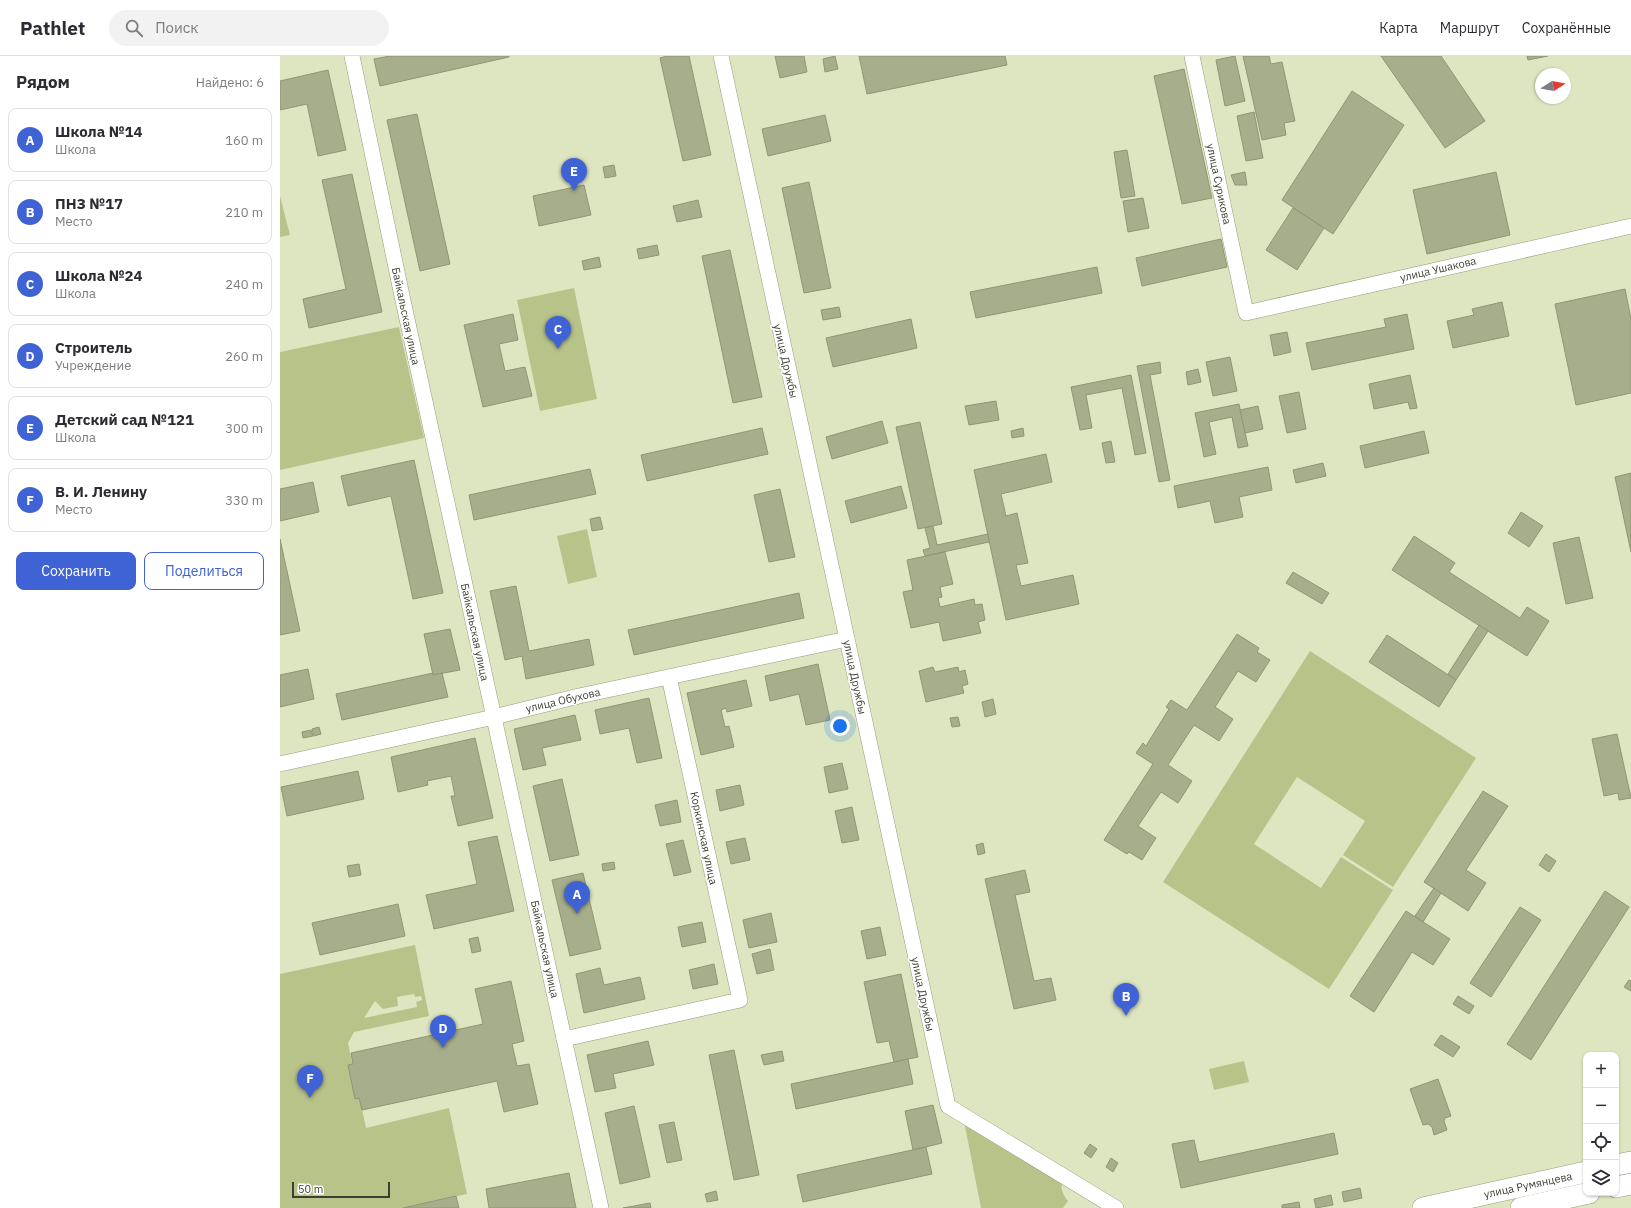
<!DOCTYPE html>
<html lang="ru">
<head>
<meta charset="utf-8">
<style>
  :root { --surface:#fff; --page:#f2f2f3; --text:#2b2b33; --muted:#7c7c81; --line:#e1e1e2; --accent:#3f63d5 }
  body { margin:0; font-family:"IBM Plex Sans",sans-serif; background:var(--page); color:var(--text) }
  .controls { position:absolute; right:12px; bottom:12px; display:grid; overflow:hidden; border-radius:8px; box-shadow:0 1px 3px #0004 }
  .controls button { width:36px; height:36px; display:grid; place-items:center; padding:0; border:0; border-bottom:1px solid var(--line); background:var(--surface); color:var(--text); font:20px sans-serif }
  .compass { position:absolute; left:1255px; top:12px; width:36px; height:36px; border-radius:50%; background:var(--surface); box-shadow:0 1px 3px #0004; rotate:79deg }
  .scale { position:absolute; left:12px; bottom:10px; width:98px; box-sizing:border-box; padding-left:4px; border:2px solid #3c3f30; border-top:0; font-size:11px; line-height:14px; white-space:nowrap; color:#3c3f30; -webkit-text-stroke:3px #fff; paint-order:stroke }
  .you { position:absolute; left:560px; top:670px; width:14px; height:14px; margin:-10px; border:3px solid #fff; border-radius:50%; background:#1a73e8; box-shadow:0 0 0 6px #1a73e833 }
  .badge { display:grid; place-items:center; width:26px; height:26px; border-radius:50%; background:var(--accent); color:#fff; font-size:13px; font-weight:700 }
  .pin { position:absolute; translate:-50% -33px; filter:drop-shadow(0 1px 2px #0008) }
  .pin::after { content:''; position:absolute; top:21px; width:14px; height:12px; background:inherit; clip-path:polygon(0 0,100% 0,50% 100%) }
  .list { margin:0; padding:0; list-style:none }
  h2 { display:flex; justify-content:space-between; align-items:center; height:52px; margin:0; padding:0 16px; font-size:17px }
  h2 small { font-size:13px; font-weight:400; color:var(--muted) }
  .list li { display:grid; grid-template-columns:26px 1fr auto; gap:12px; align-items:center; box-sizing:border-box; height:64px; margin:0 8px 8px; padding:0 8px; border:1px solid var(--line); border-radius:8px }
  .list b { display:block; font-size:15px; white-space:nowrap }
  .list p { margin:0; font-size:13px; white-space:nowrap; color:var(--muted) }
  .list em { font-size:13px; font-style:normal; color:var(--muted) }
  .actions { display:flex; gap:8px; padding:12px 16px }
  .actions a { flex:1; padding:9px 0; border:1px solid var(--accent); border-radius:8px; text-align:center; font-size:14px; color:var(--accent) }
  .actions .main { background:var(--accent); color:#fff }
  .icon { flex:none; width:22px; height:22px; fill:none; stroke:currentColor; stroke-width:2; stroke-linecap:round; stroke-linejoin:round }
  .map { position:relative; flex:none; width:1351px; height:1152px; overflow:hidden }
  header { display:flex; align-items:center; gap:24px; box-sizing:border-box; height:56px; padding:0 20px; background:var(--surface); border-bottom:1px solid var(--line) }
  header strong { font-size:19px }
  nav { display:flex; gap:22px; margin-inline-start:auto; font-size:14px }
  .search { width:280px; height:36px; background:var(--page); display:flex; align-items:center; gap:10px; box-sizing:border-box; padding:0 14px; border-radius:22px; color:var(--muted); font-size:15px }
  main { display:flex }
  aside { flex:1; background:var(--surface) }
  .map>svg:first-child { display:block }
  .green { fill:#b8c38a; fill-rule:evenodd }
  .building { fill:#a7ae8b; stroke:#8f9674 }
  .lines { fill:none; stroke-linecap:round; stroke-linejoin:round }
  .street-casing { stroke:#979d7b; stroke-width:16 }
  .secondary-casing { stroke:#979d7b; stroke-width:22 }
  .street { stroke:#fff; stroke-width:15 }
  .secondary { stroke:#fff; stroke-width:21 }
  .labels { text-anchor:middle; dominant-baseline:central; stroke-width:3; stroke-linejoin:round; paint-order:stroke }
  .street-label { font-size:11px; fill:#3c3f30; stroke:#fff }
</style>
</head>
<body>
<header>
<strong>Pathlet</strong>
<div class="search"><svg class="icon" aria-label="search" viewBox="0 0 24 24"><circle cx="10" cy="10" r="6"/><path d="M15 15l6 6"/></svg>Поиск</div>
<nav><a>Карта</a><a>Маршрут</a><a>Сохранённые</a></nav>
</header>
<main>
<aside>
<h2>Рядом<small>Найдено: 6</small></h2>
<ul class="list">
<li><span class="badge">A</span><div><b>Школа №14</b><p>Школа</p></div><em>160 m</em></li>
<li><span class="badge">B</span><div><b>ПНЗ №17</b><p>Место</p></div><em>210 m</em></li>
<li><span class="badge">C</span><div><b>Школа №24</b><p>Школа</p></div><em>240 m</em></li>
<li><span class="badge">D</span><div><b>Строитель</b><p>Учреждение</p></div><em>260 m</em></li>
<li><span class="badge">E</span><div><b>Детский сад №121</b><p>Школа</p></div><em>300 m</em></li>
<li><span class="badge">F</span><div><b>В. И. Ленину</b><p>Место</p></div><em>330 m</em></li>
</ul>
<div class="actions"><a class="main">Сохранить</a><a>Поделиться</a></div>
</aside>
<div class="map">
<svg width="1351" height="1152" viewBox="0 0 1351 1152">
  <rect width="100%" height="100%" fill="#dee6c1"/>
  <g class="green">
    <polygon points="0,140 10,179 0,181"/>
    <polygon points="294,232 317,343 260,355 237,244"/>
    <polygon points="119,271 144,382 0,414 0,296"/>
    <polygon points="307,473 317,521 288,528 277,480"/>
    <polygon points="1030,595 1196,702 1113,831 1063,799 1085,765 1017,721 974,788 1041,832 1061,801 1113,834 1049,933 883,826"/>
    <path d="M 135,889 L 149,960 L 74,976 L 68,987 L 86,1072 L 169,1052 L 187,1138 L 123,1152 L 0,1152 L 0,918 ZM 134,938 L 135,941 L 141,940 L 142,944 L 136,946 L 137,951 L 84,962 L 95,945 L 103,953 L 118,950 L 117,941 Z"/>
    <polygon points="964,1005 969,1026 934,1034 929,1013"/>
    <path d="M 684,1065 L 782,1124 C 781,1133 782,1138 788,1145 L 783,1152 L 701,1152 Z"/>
  </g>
  <g class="building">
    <polygon points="110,0 229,0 229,1 100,30 94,3"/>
    <polygon points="387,0 409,0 431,99 403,105 380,2"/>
    <polygon points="495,0 524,0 527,16 500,22"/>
    <polygon points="555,0 558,13 545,16 543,3"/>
    <polygon points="579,0 725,0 727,9 587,38"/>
    <polygon points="955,0 965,45 945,50 936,4"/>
    <polygon points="963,0 989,0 991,8 1002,6 1015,65 1004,67 1006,79 982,84"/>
    <polygon points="1101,0 1161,0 1205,65 1165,92"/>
    <polygon points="1247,0 1268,0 1248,4"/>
    <polygon points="904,13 932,142 902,148 874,20"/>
    <polygon points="48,14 66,94 38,100 27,48 0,54 0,25"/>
    <polygon points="1072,35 1124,69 1053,178 1002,144"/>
    <polygon points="974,56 983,102 966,105 957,60"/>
    <polygon points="137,58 170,208 140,215 107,64"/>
    <polygon points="545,59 551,85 488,100 482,73"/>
    <polygon points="847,94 855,140 841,142 834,96"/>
    <polygon points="334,109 336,120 325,122 323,111"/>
    <polygon points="965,116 967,129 955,129 951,119"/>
    <polygon points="1216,116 1230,179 1147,198 1133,134"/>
    <polygon points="72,118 102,256 29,272 23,243 66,233 42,124"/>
    <polygon points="529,126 551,232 524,237 502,132"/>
    <polygon points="304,129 311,159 259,170 253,140"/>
    <polygon points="863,142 869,172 848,176 843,145"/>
    <polygon points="418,144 422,161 397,166 393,150"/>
    <polygon points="1013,152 1044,172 1017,214 986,194"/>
    <polygon points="941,183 947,211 862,230 856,202"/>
    <polygon points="377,189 379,199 359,203 357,193"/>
    <polygon points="450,194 482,341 453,347 422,200"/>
    <polygon points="319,201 321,211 304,214 302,205"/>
    <polygon points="817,211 822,237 696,262 690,236"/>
    <polygon points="1345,233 1351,263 1351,337 1296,349 1275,248"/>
    <polygon points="1222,246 1229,280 1173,292 1167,265 1194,259 1192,253"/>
    <polygon points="559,251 561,261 543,264 541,254"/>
    <polygon points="233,258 238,284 219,288 225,315 245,311 252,340 203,351 184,269"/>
    <polygon points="1127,258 1134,293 1032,314 1026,287 1106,271 1104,263"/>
    <polygon points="631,263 637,292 553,311 546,282"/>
    <polygon points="1007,276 1011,296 994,300 990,279"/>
    <polygon points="950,301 957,335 933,340 926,306"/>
    <polygon points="880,306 881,317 870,319 890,424 879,426 857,310"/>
    <polygon points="918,313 921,326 908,329 906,316"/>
    <polygon points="851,319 866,397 855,399 842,332 806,339 812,372 800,374 791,331"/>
    <polygon points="1130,319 1137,352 1130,353 1128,346 1094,353 1089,328"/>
    <polygon points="1019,336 1026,373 1007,377 999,340"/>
    <polygon points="716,345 719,364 689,369 685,350"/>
    <polygon points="959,348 968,390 958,392 952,361 929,366 936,398 924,401 915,357"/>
    <polygon points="978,350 983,373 965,377 960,354"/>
    <polygon points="602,365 608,387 552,403 546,381"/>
    <polygon points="640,366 662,468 638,473 616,371"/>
    <polygon points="482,372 488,398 367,425 361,399"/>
    <polygon points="743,372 744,380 732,382 731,375"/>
    <polygon points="1144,375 1149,397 1085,412 1080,390"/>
    <polygon points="831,385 835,406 826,407 822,387"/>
    <polygon points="766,398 772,426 721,438 726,460 737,457 748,507 736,509 741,530 793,519 799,548 726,564 694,414"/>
    <polygon points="134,404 163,537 133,543 111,440 68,450 61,420"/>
    <polygon points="1043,407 1046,420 1016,427 1013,414"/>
    <polygon points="988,411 992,434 959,441 963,461 935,467 930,445 898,452 894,430"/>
    <polygon points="310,413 316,438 194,464 189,439"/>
    <polygon points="1351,417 1351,496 1335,421"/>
    <polygon points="33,426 39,456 0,465 0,433"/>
    <polygon points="621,430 627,452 571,467 565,445"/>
    <polygon points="500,433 515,501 489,506 474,439"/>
    <polygon points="1241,456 1263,470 1249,491 1228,477"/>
    <polygon points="320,461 323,473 312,475 310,463"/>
    <polygon points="653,470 657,489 708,478 709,486 645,500 643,494 650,492 645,472"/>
    <polygon points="1134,480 1175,507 1169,516 1240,562 1247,551 1269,565 1247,600 1112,514"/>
    <polygon points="1299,481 1313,542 1286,548 1273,487"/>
    <polygon points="0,483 20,575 0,579"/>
    <polygon points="665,496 673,528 660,531 662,541 658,542 660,551 694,543 695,549 702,548 705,564 698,566 701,577 663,585 659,566 631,572 623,536 633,534 627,504"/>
    <polygon points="1013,516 1049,537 1042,548 1006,527"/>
    <polygon points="236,530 249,595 309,583 314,609 246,623 242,600 225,604 210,535"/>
    <polygon points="519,537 524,562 354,599 348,574"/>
    <polygon points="1199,569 1208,575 1176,624 1168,618"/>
    <polygon points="170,573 180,614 153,619 144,578"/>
    <polygon points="957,578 979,592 977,596 990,604 976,626 958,615 935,651 953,663 939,685 914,669 888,709 912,725 898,747 881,736 858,770 876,782 862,804 849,796 847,798 824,784 873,708 856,697 863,687 866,690 889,653 886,651 891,644 907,654"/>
    <polygon points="1107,579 1176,624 1159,651 1089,606"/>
    <polygon points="538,608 550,664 526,669 519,638 490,645 485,620"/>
    <polygon points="653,611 655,616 678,611 679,616 685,614 688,628 682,630 684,637 646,646 639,615"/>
    <polygon points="28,613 34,643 0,651 0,619"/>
    <polygon points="153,617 153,619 162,617 168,641 62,664 56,638"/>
    <polygon points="466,624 472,650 447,656 446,652 441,654 445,671 449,670 454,691 421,699 407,637"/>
    <polygon points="369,642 382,702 357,707 349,672 320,678 315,654"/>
    <polygon points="713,643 716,658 705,661 702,646"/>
    <polygon points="295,659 301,684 262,692 266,709 243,714 234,673"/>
    <polygon points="678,661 680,670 672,671 670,662"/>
    <polygon points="39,671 41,678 34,680 32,673"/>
    <polygon points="31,674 33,680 23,682 22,676"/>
    <polygon points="1337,678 1351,742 1339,744 1338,737 1324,740 1312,683"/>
    <polygon points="195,682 213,762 178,770 171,740 175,740 171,720 147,725 148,729 118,736 111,701"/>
    <polygon points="562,707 568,733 549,737 544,711"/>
    <polygon points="78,715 84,743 7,760 1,731"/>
    <polygon points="282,723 299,799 270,805 253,730"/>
    <polygon points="460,729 464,749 440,755 436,734"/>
    <polygon points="1203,735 1228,750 1186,814 1206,827 1188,855 1144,826"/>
    <polygon points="397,744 401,766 380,770 375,749"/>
    <polygon points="572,751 579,784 562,787 555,755"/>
    <polygon points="217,780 234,855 154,873 146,839 197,828 188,786"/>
    <polygon points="465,782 470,804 451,808 446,786"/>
    <polygon points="403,784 411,816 394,820 386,788"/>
    <polygon points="703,787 705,797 698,799 696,789"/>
    <polygon points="1266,798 1276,805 1269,816 1259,809"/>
    <polygon points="334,806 335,813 323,815 322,808"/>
    <polygon points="79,808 81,819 69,821 67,810"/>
    <polygon points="745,814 750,836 735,839 754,925 771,922 776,944 734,953 705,823"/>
    <polygon points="303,817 321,893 290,900 272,824"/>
    <polygon points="1154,832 1161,837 1143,866 1135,860"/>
    <polygon points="1325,835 1349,851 1251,1004 1227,988"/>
    <polygon points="118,848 125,880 40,899 32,867"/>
    <polygon points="1240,851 1261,864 1211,941 1190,927"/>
    <polygon points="1126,855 1170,883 1153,909 1132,896 1094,956 1070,940"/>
    <polygon points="491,857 497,886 469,892 463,864"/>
    <polygon points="422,866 426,886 402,891 398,871"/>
    <polygon points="600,871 606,899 587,903 581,875"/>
    <polygon points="198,881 201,895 192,897 189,883"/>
    <polygon points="490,893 494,914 477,918 472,898"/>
    <polygon points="434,908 438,928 413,933 409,914"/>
    <polygon points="320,912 324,929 360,921 365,943 304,957 296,918"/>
    <polygon points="621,918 638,1001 614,1006 609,985 597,987 584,926"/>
    <polygon points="1349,924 1351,925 1351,935 1344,931"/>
    <polygon points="231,925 244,985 232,988 237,1010 249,1008 258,1048 224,1056 217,1025 82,1054 79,1042 75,1043 68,1009 73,1008 71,997 203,968 195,933"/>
    <polygon points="1178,940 1194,950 1189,958 1173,948"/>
    <polygon points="1161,979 1180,991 1173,1001 1154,989"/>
    <polygon points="368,985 374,1009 333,1018 336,1032 315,1036 307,999"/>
    <polygon points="454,994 479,1119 454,1124 429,999"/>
    <polygon points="502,995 504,1005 484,1009 481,999"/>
    <polygon points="628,1003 633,1028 516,1053 511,1028"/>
    <polygon points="1158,1023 1171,1060 1165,1062 1164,1065 1167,1074 1154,1079 1152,1071 1148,1068 1143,1069 1130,1033"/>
    <polygon points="653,1049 662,1087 633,1094 625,1055"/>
    <polygon points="354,1050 370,1121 340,1128 325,1057"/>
    <polygon points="394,1066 402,1104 387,1107 379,1069"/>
    <polygon points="1054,1077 1058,1098 901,1132 892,1088 914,1084 919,1106"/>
    <polygon points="810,1088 817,1093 811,1102 804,1097"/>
    <polygon points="646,1091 652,1118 523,1146 517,1119"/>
    <polygon points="831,1102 838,1107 833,1116 826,1111"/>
    <polygon points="289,1117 296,1152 209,1152 206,1133"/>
    <polygon points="1080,1132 1082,1142 1064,1146 1062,1136"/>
    <polygon points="436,1135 438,1144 427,1146 425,1138"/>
    <polygon points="1051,1139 1053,1149 1036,1152 1034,1143"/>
    <polygon points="176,1140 179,1152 123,1152"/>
    <polygon points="1019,1146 1020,1152 1002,1152 1002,1149"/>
    <polygon points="370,1147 371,1152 343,1152"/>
  </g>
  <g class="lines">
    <g class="street-casing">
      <g id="street">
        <polyline points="72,0 122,240 321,1152"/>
        <polyline points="441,0 668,1050 836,1152"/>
        <polyline points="912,0 966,257 1351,170"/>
        <polyline points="0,708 214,661 299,640 567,583"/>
        <polyline points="284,983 460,944 389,621"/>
      </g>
    </g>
    <g class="secondary-casing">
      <g id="secondary">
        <polyline points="1336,1109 1351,1106"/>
        <polyline points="1336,1131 1351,1128"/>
        <polyline points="1143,1152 1306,1116"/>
        <polyline points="1241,1152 1309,1137"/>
      </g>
    </g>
    <use href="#street" class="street"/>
    <use href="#secondary" class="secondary"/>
  </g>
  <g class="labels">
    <g class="street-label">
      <text transform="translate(939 128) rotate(78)">улица Сурикова</text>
      <text transform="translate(1158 213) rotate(-13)">улица Ушакова</text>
      <text transform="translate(126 260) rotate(78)">Байкальская улица</text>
      <text transform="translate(506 305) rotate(77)">улица Дружбы</text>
      <text transform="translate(195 576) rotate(78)">Байкальская улица</text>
      <text transform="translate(575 621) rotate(78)">улица Дружбы</text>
      <text transform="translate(283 644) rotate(-13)">улица Обухова</text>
      <text transform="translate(424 782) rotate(78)">Коркинская улица</text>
      <text transform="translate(265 893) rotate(78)">Байкальская улица</text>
      <text transform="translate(643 938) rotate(78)">улица Дружбы</text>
      <text transform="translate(1248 1129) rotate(-12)">улица Румянцева</text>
    </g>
  </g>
</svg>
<div class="controls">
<button>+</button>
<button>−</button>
<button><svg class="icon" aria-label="locate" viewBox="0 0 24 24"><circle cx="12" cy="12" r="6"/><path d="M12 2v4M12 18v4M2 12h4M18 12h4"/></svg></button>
<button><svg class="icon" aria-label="layers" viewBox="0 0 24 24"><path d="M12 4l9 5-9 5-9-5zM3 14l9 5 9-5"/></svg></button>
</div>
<svg class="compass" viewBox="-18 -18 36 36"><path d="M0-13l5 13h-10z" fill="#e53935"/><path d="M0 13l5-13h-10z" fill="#7c7c81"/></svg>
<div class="scale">50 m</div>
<div class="you"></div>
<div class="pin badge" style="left:297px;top:858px">A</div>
<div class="pin badge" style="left:846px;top:960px">B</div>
<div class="pin badge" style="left:278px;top:293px">C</div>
<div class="pin badge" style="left:163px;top:992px">D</div>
<div class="pin badge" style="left:294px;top:135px">E</div>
<div class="pin badge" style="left:30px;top:1042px">F</div>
</div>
</main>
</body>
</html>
